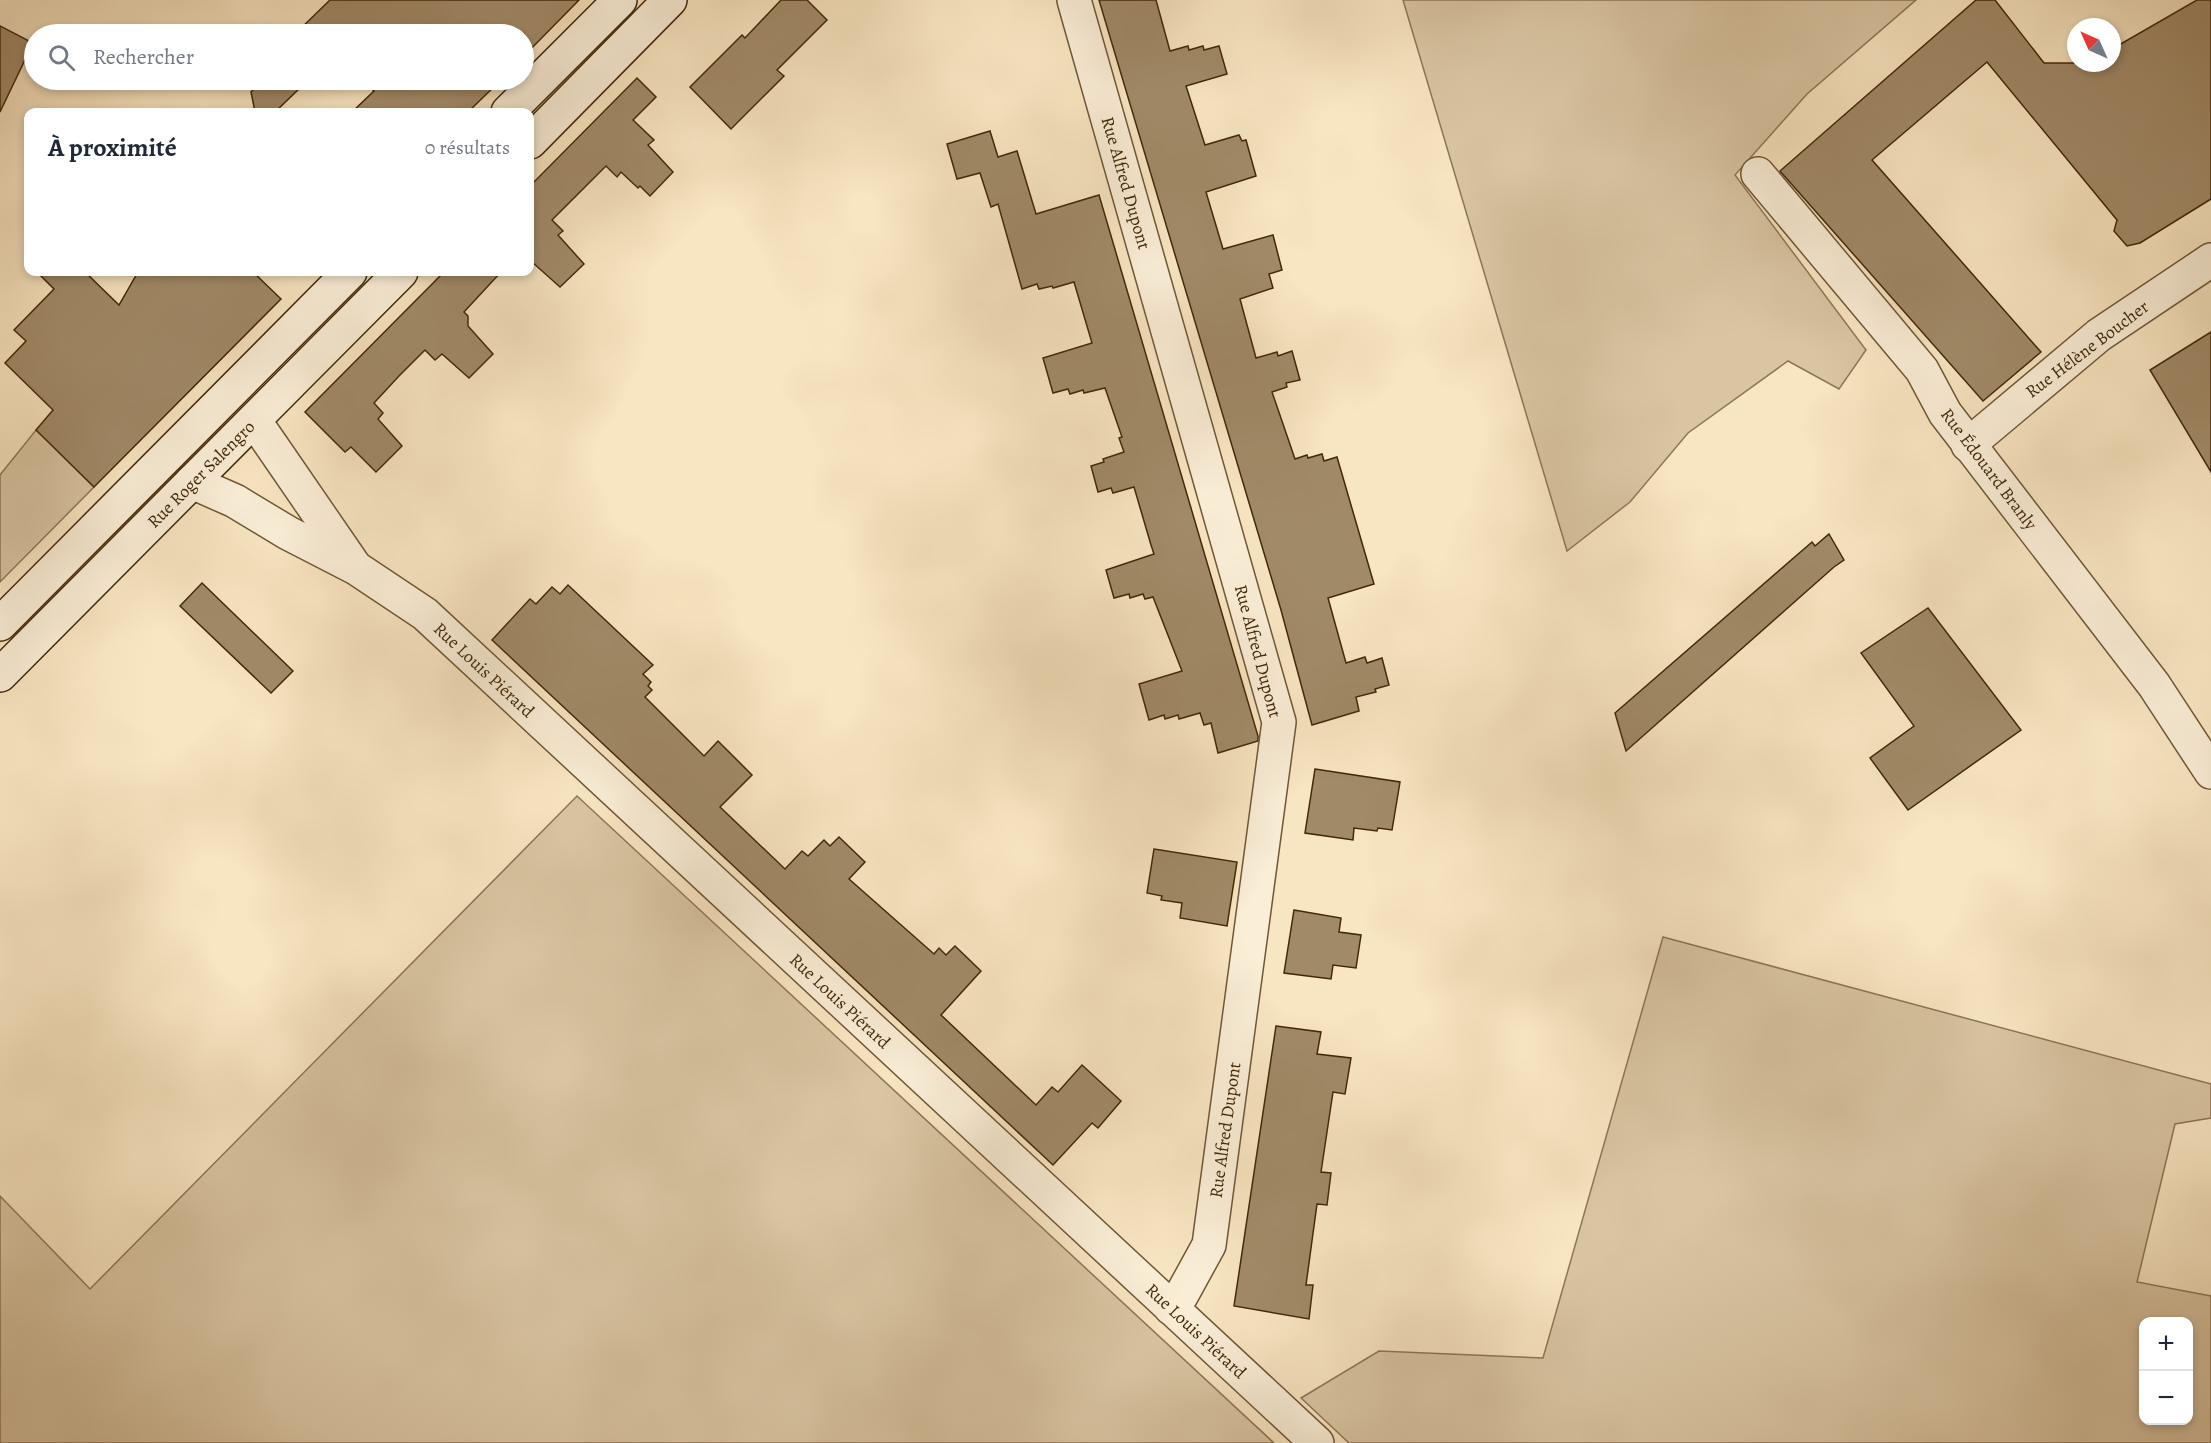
<!DOCTYPE html>
<html lang="fr">
<head>
<meta charset="utf-8">
<style>
  :root { --surface:#fff; --page:#f6f6f7; --text:#1f2937; --muted:#747a83; --line:#e0e1e3 }
  body { margin:0; font-family:Alegreya,serif; background:var(--page); color:var(--text) }
  .controls { position:absolute; right:18px; bottom:18px; display:grid; overflow:hidden; border-radius:12px; box-shadow:0 3px 9px #0003 }
  .controls button { width:54px; height:54px; display:grid; place-items:center; padding:0; border:0; border-bottom:2px solid var(--line); background:var(--surface); color:var(--text); font:30px sans-serif }
  .compass { position:absolute; left:2067px; top:18px; width:54px; height:54px; border-radius:50%; background:var(--surface); box-shadow:0 3px 9px #0003; rotate:315deg }
  .list { margin:0; padding:0; list-style:none }
  h2 { display:flex; justify-content:space-between; align-items:center; height:78px; margin:0; padding:0 24px; font-size:26px }
  h2 small { font-size:20px; font-weight:400; color:var(--muted) }
  .icon { flex:none; width:33px; height:33px; fill:none; stroke:currentColor; stroke-width:2; stroke-linecap:round; stroke-linejoin:round }
  .map { position:relative; flex:none; width:2211px; height:1443px; overflow:hidden }
  .search { position:absolute; background:var(--surface); box-shadow:0 3px 9px #0003; left:24px; top:24px; width:510px; height:66px; display:flex; align-items:center; gap:15px; box-sizing:border-box; padding:0 21px; border-radius:33px; color:var(--muted); font-size:22px }
  .panel { position:absolute; background:var(--surface); box-shadow:0 3px 9px #0003; left:24px; top:108px; width:510px; height:168px; border-radius:12px }
  .map>svg:first-child { display:block }
  .green { fill:#d9c5a2; stroke:#8e7655; stroke-width:1.5; fill-rule:evenodd }
  .building { fill:#a18a68; stroke:#422808; stroke-width:1.5 }
  .lines { fill:none; stroke-linecap:round; stroke-linejoin:round }
  .minor-casing { stroke:#705736; stroke-width:36 }
  .secondary-casing { stroke:#422808; stroke-width:36 }
  .minor { stroke:#faeed7; stroke-width:33 }
  .secondary { stroke:#faeed7; stroke-width:33 }
  .labels { text-anchor:middle; dominant-baseline:central; stroke-width:5; stroke-linejoin:round; paint-order:stroke }
  .street-label { font-size:18px; fill:#422808; stroke:#faeed7 }
</style>
</head>
<body>
<div class="map">
<svg width="2211" height="1443" viewBox="0 0 2211 1443">
  <rect width="100%" height="100%" fill="#f8e5c1"/>
  <filter id="stains"><feTurbulence type="fractalNoise" baseFrequency=".00333" numOctaves="4"/><feColorMatrix values="0 0 0 0 .2 0 0 0 0 .09 0 0 0 0 .02 0 0 0 .5 -.17"/></filter>
  <radialGradient id="worn" r=".72"><stop offset=".6" stop-color="#630" stop-opacity="0"/><stop offset="1" stop-color="#630" stop-opacity=".3"/></radialGradient>
  <g class="green">
    <polygon points="1403,0 1916,0 1807,94 1735,175 1866,350 1839,389 1788,361 1688,433 1630,502 1567,551"/>
    <polygon points="36,430 94,487 0,582 0,475"/>
    <polygon points="577,796 1274,1443 0,1443 0,1196 90,1289"/>
    <path d="M 1663,937 L 2211,1084 L 2211,1118 L 2175,1124 L 2137,1282 L 2211,1296 L 2211,1443 L 1349,1443 L 1301,1398 L 1379,1351 L 1543,1358 ZM 2144,1322 L 2188,1322 L 2188,1420 L 2144,1420 Z"/>
  </g>
  <g class="building">
    <polygon points="330,0 579,0 524,56 524,34 295,34"/>
    <polygon points="781,0 807,0 827,20 777,70 784,76 731,129 690,87 742,35 745,38"/>
    <polygon points="1099,0 1156,0 1170,51 1188,46 1189,50 1203,46 1204,50 1219,46 1227,74 1186,86 1205,145 1239,135 1242,141 1246,140 1256,176 1206,192 1223,249 1273,235 1282,270 1269,274 1273,288 1240,299 1256,358 1277,352 1278,356 1292,351 1300,380 1286,383 1287,387 1272,392 1295,459 1307,455 1308,458 1322,454 1324,461 1337,457 1374,584 1328,598 1346,663 1365,657 1367,663 1382,658 1389,685 1375,689 1376,692 1356,697 1359,711 1312,725 1281,610"/>
    <polygon points="1976,0 1995,0 2044,63 2112,63 2112,49 2197,0 2211,0 2211,199 2140,243 2127,246 2114,231 2117,220 1987,62 1872,160 2041,352 1983,401 1780,171"/>
    <polygon points="0,26 33,43 0,112"/>
    <polygon points="637,78 656,97 633,120 654,140 648,145 673,172 650,196 640,186 638,188 621,172 617,177 606,166 552,220 563,231 558,235 584,264 560,287 532,262 530,264 530,186"/>
    <polygon points="263,80 294,80 301,87 275,112 255,112 251,92"/>
    <polygon points="378,80 501,80 468,112 352,112 374,91 370,87"/>
    <polygon points="990,131 998,157 1017,151 1036,214 1099,195 1258,736 1258,741 1218,753 1211,723 1204,725 1200,713 1179,719 1178,715 1165,719 1164,715 1149,720 1139,684 1182,671 1153,597 1145,599 1143,594 1130,598 1129,594 1114,598 1106,570 1154,554 1151,545 1134,487 1113,493 1111,488 1098,492 1091,466 1104,462 1103,459 1124,452 1119,438 1122,437 1105,388 1084,393 1083,390 1070,394 1068,389 1053,393 1043,358 1092,343 1074,282 1053,288 1052,286 1039,289 1037,284 1022,289 998,204 991,207 980,173 957,179 947,144"/>
    <polygon points="37,272 85,272 119,305 138,272 253,272 281,299 94,487 36,430 53,410 5,363 26,341 14,330 54,289"/>
    <polygon points="444,272 501,272 464,312 468,316 468,326 493,354 469,378 442,354 435,360 425,350 399,376 374,403 383,413 378,419 402,446 376,472 351,447 345,452 305,412"/>
    <polygon points="2211,332 2211,472 2150,370"/>
    <polygon points="1829,534 1844,560 1834,567 1626,751 1615,713 1812,542 1815,546"/>
    <polygon points="202,583 293,671 271,693 180,606"/>
    <polygon points="568,585 653,665 643,674 651,682 648,686 652,690 645,697 704,756 718,741 752,775 720,807 785,869 802,851 808,856 824,840 830,846 839,837 865,862 849,879 934,954 939,948 946,955 955,946 981,971 941,1015 1036,1105 1052,1087 1058,1092 1082,1065 1121,1101 1098,1128 1092,1123 1053,1165 492,640 530,599 536,604 552,587 560,594"/>
    <polygon points="1928,608 2021,730 1908,810 1870,758 1914,726 1861,653"/>
    <polygon points="1315,769 1400,782 1392,830 1378,828 1377,831 1354,828 1353,840 1305,833"/>
    <polygon points="1154,849 1237,862 1227,926 1180,918 1182,903 1161,900 1162,896 1147,893"/>
    <polygon points="1294,910 1341,918 1339,932 1361,935 1356,968 1333,965 1331,979 1284,973"/>
    <polygon points="1276,1026 1321,1032 1317,1054 1351,1058 1345,1094 1333,1092 1321,1172 1331,1173 1327,1205 1317,1204 1306,1285 1313,1285 1309,1319 1234,1306"/>
  </g>
  <g class="lines">
    <g class="minor-casing">
      <g id="minor">
        <polyline points="1074,0 1279,722 1209,1245 1181,1296 1171,1308"/>
        <polyline points="1758,174 1922,370 1945,413 2154,685 2211,772"/>
        <polyline points="254,420 353,564"/>
        <polyline points="1968,445 2099,335 2211,260"/>
        <polyline points="192,482 235,501 288,533 356,568 425,614 1317,1443"/>
      </g>
    </g>
    <g class="secondary-casing">
      <g id="secondary">
        <polyline points="508,112 620,0"/>
        <polyline points="530,142 670,0"/>
        <polyline points="0,624 350,272"/>
        <polyline points="0,675 401,272"/>
      </g>
    </g>
    <use href="#minor" class="minor"/>
    <use href="#secondary" class="secondary"/>
  </g>
  <g class="labels">
    <g class="street-label">
      <text transform="translate(1126 183) rotate(74)">Rue Alfred Dupont</text>
      <text transform="translate(2087 349) rotate(-37)">Rue Hélène Boucher</text>
      <text transform="translate(1989 469) rotate(53)">Rue Édouard Branly</text>
      <text transform="translate(201 474) rotate(-45)">Rue Roger Salengro</text>
      <text transform="translate(1258 651) rotate(75)">Rue Alfred Dupont</text>
      <text transform="translate(484 670) rotate(43)">Rue Louis Piérard</text>
      <text transform="translate(840 1001) rotate(43)">Rue Louis Piérard</text>
      <text transform="translate(1225 1130) rotate(-82)">Rue Alfred Dupont</text>
      <text transform="translate(1196 1331) rotate(43)">Rue Louis Piérard</text>
    </g>
  </g>
  <rect width="100%" height="100%" filter="url(#stains)"/>
  <rect width="100%" height="100%" fill="url(#worn)"/>
</svg>
<div class="controls">
<button>+</button>
<button>−</button>
</div>
<svg class="compass" viewBox="-18 -18 36 36"><path d="M0-13l5 13h-10z" fill="#e53935"/><path d="M0 13l5-13h-10z" fill="#747a83"/></svg>
<div class="search"><svg class="icon" aria-label="search" viewBox="0 0 24 24"><circle cx="10" cy="10" r="6"/><path d="M15 15l6 6"/></svg>Rechercher</div>
<section class="panel">
<h2>À proximité<small>0 résultats</small></h2>
<ul class="list">
</ul>
</section>
</div>
</body>
</html>
